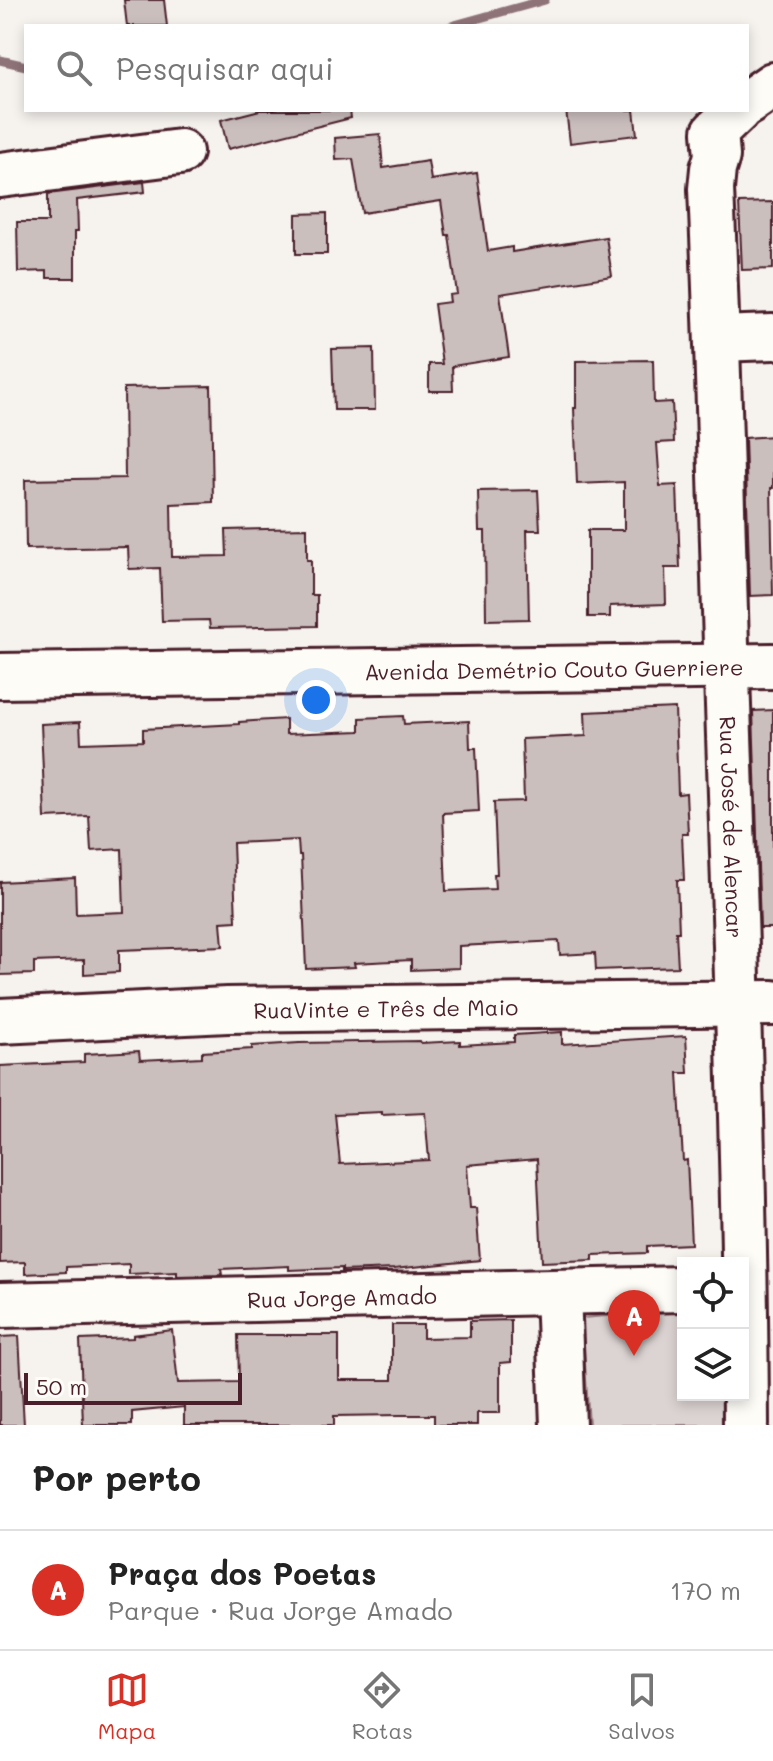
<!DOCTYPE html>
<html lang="pt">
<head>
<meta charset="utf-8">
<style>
  :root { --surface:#fff; --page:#f6f6f6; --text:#222; --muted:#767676; --line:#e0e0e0; --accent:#d93025 }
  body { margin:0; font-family:Mali,sans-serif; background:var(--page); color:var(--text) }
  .controls { position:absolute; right:24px; bottom:24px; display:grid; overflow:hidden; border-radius:0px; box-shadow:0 4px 12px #0003 }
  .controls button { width:72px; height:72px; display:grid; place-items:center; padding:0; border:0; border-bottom:2px solid var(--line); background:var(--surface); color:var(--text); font:40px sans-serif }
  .scale { position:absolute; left:24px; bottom:20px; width:218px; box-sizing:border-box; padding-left:8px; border:4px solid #4a1f2b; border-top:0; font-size:22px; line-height:28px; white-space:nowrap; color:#4a1f2b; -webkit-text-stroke:6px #fdfcf7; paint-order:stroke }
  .you { position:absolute; left:316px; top:700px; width:28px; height:28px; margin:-20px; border:6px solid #fff; border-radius:50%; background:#1a73e8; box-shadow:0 0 0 12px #1a73e833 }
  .badge { display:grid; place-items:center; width:52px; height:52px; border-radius:50%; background:var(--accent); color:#fff; font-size:26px; font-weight:700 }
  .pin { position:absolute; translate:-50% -66px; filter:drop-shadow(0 2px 4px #0008) }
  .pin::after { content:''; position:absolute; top:42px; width:28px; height:24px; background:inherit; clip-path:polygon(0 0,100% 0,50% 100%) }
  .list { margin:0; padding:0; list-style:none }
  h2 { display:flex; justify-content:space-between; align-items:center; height:104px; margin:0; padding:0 32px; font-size:34px }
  h2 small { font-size:26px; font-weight:400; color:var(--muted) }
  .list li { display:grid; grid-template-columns:52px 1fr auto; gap:24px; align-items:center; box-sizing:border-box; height:120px; padding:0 32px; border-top:2px solid var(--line) }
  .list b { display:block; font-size:30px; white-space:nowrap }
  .list p { margin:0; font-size:26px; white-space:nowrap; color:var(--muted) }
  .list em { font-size:26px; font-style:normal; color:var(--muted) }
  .icon { flex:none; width:44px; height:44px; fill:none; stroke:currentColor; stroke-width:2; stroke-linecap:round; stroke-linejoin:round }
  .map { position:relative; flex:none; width:773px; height:1425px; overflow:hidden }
  .search { position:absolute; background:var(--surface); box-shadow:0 4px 12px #0003; left:24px; right:24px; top:24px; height:88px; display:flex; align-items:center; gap:20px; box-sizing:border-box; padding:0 28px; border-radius:0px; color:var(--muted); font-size:30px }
  .sheet { height:224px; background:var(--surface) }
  nav { display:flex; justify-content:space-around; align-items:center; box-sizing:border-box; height:112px; border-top:2px solid var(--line); background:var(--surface); font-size:22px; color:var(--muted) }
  nav a { display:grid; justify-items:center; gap:4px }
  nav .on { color:var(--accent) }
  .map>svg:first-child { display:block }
  .green { fill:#dcd4d2; stroke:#937a7e; stroke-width:2 }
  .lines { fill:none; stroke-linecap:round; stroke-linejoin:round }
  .stream { stroke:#8e7378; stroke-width:9 }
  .building { fill:#cbbfbe; stroke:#4a1f2b; stroke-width:2; fill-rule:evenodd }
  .minor-casing { stroke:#4a1f2b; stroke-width:50 }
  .major-casing { stroke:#4a1f2b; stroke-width:50 }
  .minor { stroke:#fdfcf7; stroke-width:44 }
  .major { stroke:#fdfcf7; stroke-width:44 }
  .labels { text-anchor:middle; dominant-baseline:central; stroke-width:8; stroke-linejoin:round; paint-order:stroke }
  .street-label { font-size:22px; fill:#4a1f2b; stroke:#fdfcf7 }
</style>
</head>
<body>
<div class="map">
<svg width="773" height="1425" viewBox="0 0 773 1425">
  <rect width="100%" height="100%" fill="#f6f3ef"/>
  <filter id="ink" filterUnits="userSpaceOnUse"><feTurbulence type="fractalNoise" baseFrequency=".0125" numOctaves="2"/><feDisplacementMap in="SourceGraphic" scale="16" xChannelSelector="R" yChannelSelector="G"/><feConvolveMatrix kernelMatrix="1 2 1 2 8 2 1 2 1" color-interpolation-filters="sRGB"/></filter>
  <g filter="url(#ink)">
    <polygon class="green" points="683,1310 683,1395 724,1395 726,1425 589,1425 582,1318"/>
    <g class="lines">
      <g class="stream">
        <polyline points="451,26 545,0"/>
        <polyline points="0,60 26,66"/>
      </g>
    </g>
    <g class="building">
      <polygon points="124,0 164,0 167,26 127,26"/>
      <polygon points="260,110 350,110 351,118 228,149 221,120"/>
      <polygon points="566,110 634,110 637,135 570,143"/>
      <polygon points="380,134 383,168 428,161 431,180 477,173 488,251 512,247 512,252 606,237 612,276 500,294 509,357 452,366 453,391 429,391 429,364 442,364 434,304 450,302 449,295 457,294 449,235 446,235 441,201 362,213 353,159 336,160 335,138"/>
      <polygon points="144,182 145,192 77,200 78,231 75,231 75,278 47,278 47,271 18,272 17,222 48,222 48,194"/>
      <polygon points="773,202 773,269 742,270 739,203"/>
      <polygon points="327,213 327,254 296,254 296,214"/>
      <polygon points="374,348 375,410 334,410 332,349"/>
      <polygon points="653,360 654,403 672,402 674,442 657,443 660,486 677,485 680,568 665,568 666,604 610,606 610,617 588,617 588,530 624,530 624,482 577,484 574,408 576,408 576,361"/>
      <polygon points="211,386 213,502 171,504 172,557 227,556 226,530 307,528 307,560 311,560 311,595 317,595 317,626 210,628 209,620 162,621 160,568 129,569 128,547 26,549 25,480 125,478 124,388"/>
      <polygon points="773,436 773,488 771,488 773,595 750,596 745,438"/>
      <polygon points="538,490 540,530 527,530 529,619 486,620 485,531 479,531 478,491"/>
      <polygon points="675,708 678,794 686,793 688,834 682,834 684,880 677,880 679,932 676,932 678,967 596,970 595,953 560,955 559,941 459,946 459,968 411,970 411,960 354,963 355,967 306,969 301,855 299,855 298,840 233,843 236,921 221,922 223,946 119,950 119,972 84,974 84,960 34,962 34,974 0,975 0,882 75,878 76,914 124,912 122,849 91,851 89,816 45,818 41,724 80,722 81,743 143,741 143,729 239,724 239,722 286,719 286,734 360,731 360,718 403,716 404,724 469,721 470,748 476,748 479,811 443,813 446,891 495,889 494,874 497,874 494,802 524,801 522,739 586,736 585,712"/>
      <polygon points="773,710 773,928 760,928 753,711"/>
      <path d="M 562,1032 L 562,1044 L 686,1036 L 688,1073 L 678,1073 L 683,1161 L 687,1160 L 691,1244 L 647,1246 L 647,1253 L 593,1255 L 593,1260 L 542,1262 L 537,1159 L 467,1165 L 470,1208 L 476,1208 L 480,1260 L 394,1269 L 342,1271 L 342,1268 L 289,1270 L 289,1266 L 221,1269 L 222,1275 L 177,1276 L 177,1272 L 129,1274 L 129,1264 L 66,1267 L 66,1272 L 25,1274 L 25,1262 L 0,1263 L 0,1066 L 84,1062 L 84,1054 L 139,1051 L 140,1060 L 202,1057 L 202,1052 L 252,1049 L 252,1046 L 299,1043 L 420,1041 L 421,1043 L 460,1041 L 460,1045 L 514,1042 L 514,1035 ZM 382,1112 L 382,1115 L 425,1113 L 429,1160 L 340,1164 L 335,1114 Z"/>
      <polygon points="511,1320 511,1362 500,1363 500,1413 477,1413 477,1425 434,1425 434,1415 400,1415 334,1416 334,1425 184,1425 184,1407 132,1412 132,1425 83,1425 80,1340 133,1338 133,1335 172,1330 178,1383 239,1382 238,1335 339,1335 339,1380 392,1380 392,1325 423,1325 423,1338 470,1337 470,1321"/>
      <polygon points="19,1336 24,1425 0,1425 0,1337"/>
    </g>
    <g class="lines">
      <g class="minor-casing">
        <g id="minor">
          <polyline points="747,103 773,85"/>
          <path id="s1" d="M 738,110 L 715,132 L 717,156 L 713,169 L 711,189 C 719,361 722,533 728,705 C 736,945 745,1185 746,1425"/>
          <polyline points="0,175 180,152"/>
          <polyline points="718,339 773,337"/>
          <path id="s2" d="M 0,1021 L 227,1010 L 773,1003"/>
          <polyline points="558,1292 563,1425"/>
          <path id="s3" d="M 0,1305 L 683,1289"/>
        </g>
      </g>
      <g class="major-casing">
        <g id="major">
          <path id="s4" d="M 0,676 L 773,666"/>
        </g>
      </g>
      <use href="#minor" class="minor"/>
      <use href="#major" class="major"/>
    </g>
  </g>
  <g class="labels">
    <g class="street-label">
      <text stroke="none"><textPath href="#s4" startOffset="554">Avenida Demétrio Couto Guerriere</textPath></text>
      <text stroke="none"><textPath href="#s1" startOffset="728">Rua José de Alencar</textPath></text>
      <text stroke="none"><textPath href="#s2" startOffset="386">RuaVinte e Três de Maio</textPath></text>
      <text stroke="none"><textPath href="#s3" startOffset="342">Rua Jorge Amado</textPath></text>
    </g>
  </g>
</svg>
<div class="controls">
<button><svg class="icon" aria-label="locate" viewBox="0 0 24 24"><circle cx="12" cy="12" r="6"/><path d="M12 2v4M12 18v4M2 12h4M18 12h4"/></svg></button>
<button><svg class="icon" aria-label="layers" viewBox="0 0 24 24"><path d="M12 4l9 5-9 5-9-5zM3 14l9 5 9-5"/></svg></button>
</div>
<div class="scale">50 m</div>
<div class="you"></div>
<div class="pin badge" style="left:634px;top:1356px">A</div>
<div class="search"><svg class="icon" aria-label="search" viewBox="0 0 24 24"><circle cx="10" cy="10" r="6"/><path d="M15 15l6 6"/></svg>Pesquisar aqui</div>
</div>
<section class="sheet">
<h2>Por perto<small></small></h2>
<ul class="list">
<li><span class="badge">A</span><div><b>Praça dos Poetas</b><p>Parque · Rua Jorge Amado</p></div><em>170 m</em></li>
</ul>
</section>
<nav>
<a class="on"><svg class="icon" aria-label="map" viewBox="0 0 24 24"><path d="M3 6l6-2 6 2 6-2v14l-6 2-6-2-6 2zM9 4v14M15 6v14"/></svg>Mapa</a>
<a><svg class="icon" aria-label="directions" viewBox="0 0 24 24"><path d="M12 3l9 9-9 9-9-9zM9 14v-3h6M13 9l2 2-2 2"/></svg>Rotas</a>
<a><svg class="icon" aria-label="saved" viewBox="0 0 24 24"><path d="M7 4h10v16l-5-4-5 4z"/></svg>Salvos</a>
</nav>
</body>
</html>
